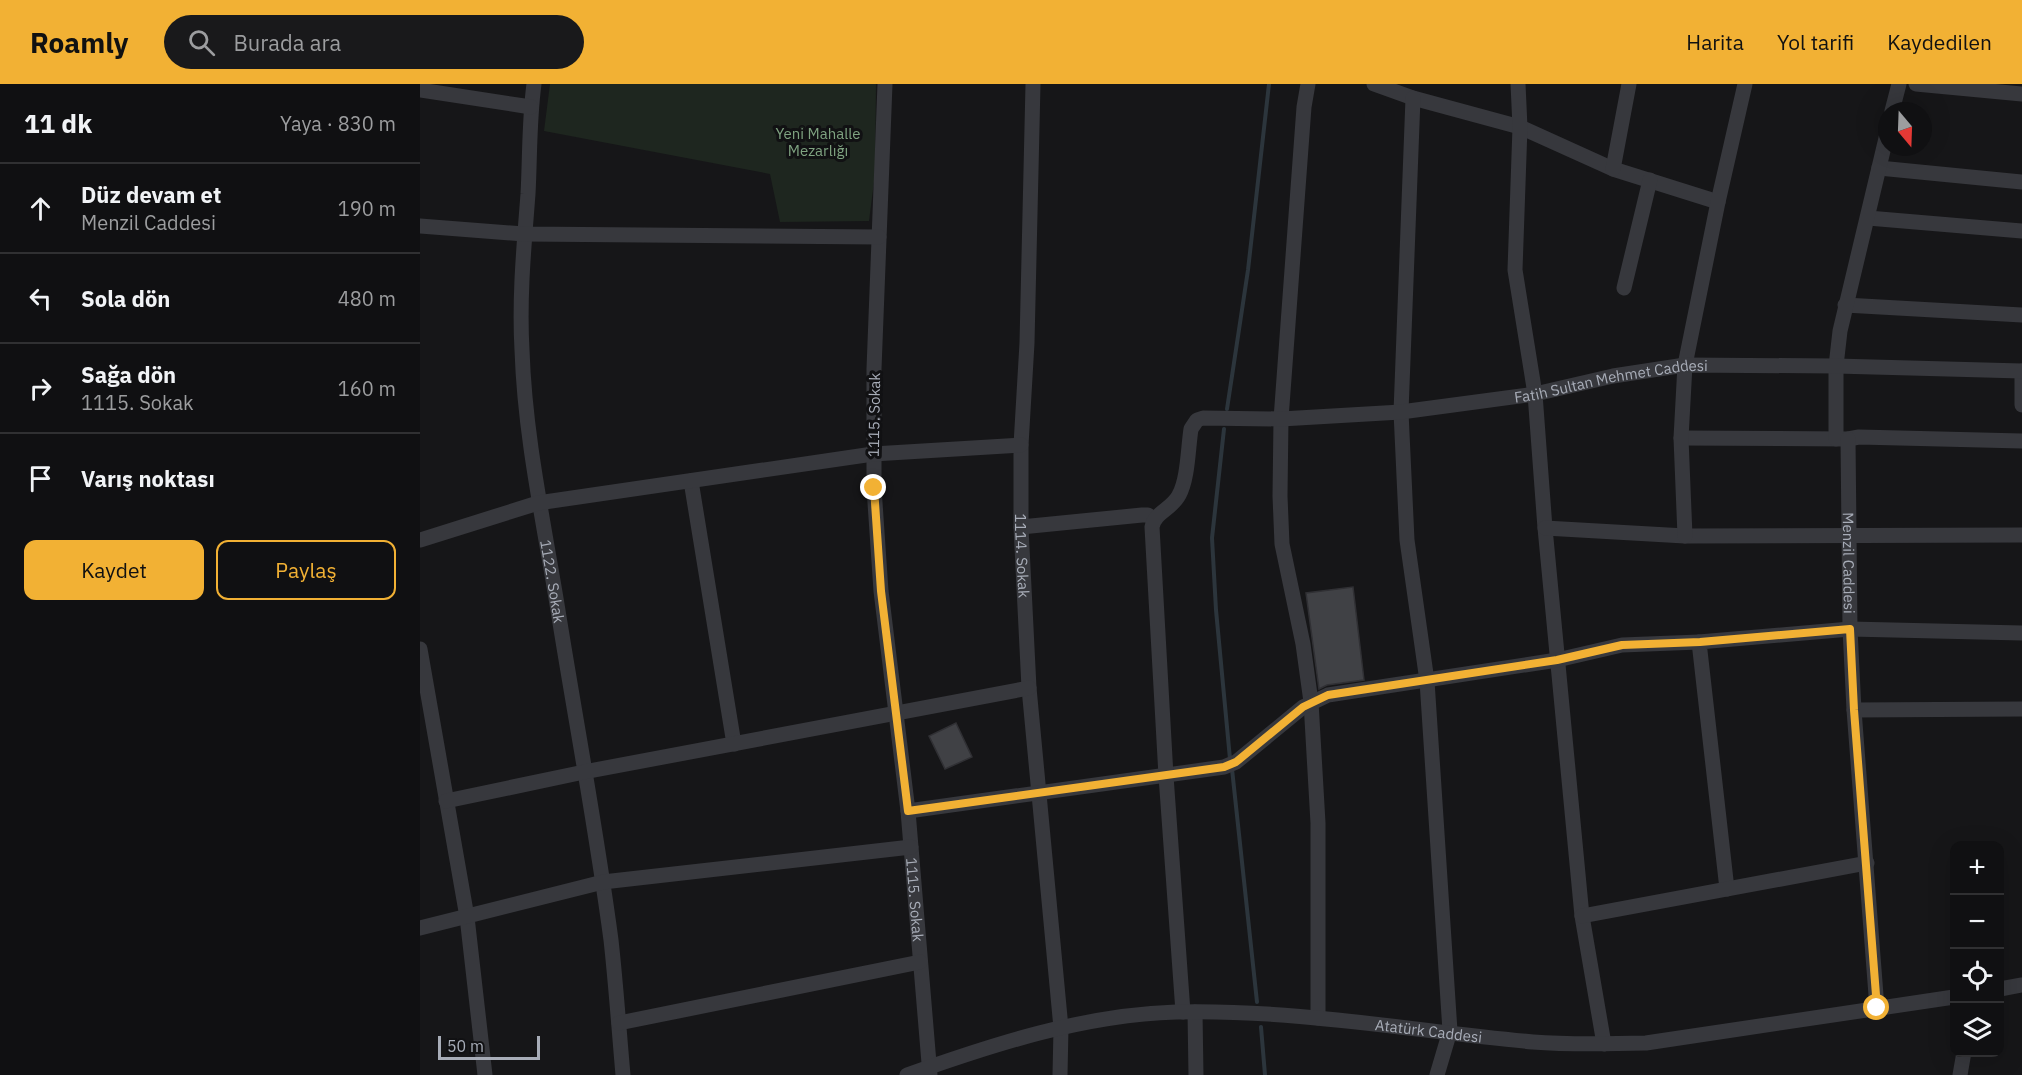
<!DOCTYPE html>
<html lang="tr">
<head>
<meta charset="utf-8">
<style>
  :root { --surface:#101012; --page:#19191b; --text:#f1f3f6; --muted:#9c9d9f; --line:#303032; --accent:#f2b134 }
  body { margin:0; font-family:"IBM Plex Sans",sans-serif; background:var(--page); color:var(--text) }
  .controls { position:absolute; right:18px; bottom:18px; display:grid; overflow:hidden; border-radius:12px; box-shadow:0 6px 24px #0002 }
  .controls button { width:54px; height:54px; display:grid; place-items:center; padding:0; border:0; border-bottom:2px solid var(--line); background:var(--surface); color:var(--text); font:30px sans-serif }
  .compass { position:absolute; left:1458px; top:18px; width:54px; height:54px; border-radius:50%; background:var(--surface); box-shadow:0 6px 24px #0002; rotate:161deg }
  .scale { position:absolute; left:18px; bottom:15px; width:102px; box-sizing:border-box; padding-left:6px; border:3px solid #a8adb8; border-top:0; font-size:16px; line-height:21px; white-space:nowrap; color:#a8adb8; -webkit-text-stroke:4px #111113; paint-order:stroke }
  .stop { position:absolute; width:18px; height:18px; margin:-14px; border:4px solid #f2b134; border-radius:50%; background:#fff }
  .stop.end { background:#f2b134; border-color:#fff; box-shadow:0 2px 6px #0008 }
  .list { margin:0; padding:0; list-style:none }
  h2 { display:flex; justify-content:space-between; align-items:center; height:78px; margin:0; padding:0 24px; font-size:26px }
  h2 small { font-size:20px; font-weight:400; color:var(--muted) }
  .list li { display:grid; grid-template-columns:39px 1fr auto; gap:18px; align-items:center; box-sizing:border-box; height:90px; padding:0 24px; border-top:2px solid var(--line) }
  .list b { display:block; font-size:22px; white-space:nowrap }
  .list p { margin:0; font-size:20px; white-space:nowrap; color:var(--muted) }
  .list em { font-size:20px; font-style:normal; color:var(--muted) }
  .actions { display:flex; gap:12px; padding:18px 24px }
  .actions a { flex:1; padding:14px 0; border:2px solid var(--accent); border-radius:12px; text-align:center; font-size:21px; color:var(--accent) }
  .actions .main { background:var(--accent); color:#111 }
  .icon { flex:none; width:33px; height:33px; fill:none; stroke:currentColor; stroke-width:2; stroke-linecap:round; stroke-linejoin:round }
  .map { position:relative; flex:none; width:1602px; height:991px; overflow:hidden }
  header { display:flex; align-items:center; gap:36px; box-sizing:border-box; height:84px; padding:0 30px; background:var(--accent); color:#111 }
  header strong { font-size:28px }
  nav { display:flex; gap:33px; margin-inline-start:auto; font-size:21px }
  .search { width:420px; height:54px; background:var(--page); display:flex; align-items:center; gap:15px; box-sizing:border-box; padding:0 21px; border-radius:33px; color:var(--muted); font-size:22px }
  main { display:flex }
  aside { flex:1; background:var(--surface) }
  .map>svg:first-child { display:block }
  .green { fill:#1e261f }
  .lines { fill:none; stroke-linecap:round; stroke-linejoin:round }
  .stream { stroke:#2c353c; stroke-width:4 }
  .building { fill:#404145; stroke:#303034; stroke-width:1.5 }
  .minor { stroke:#37383d; stroke-width:15 }
  .route { stroke:#f2b134; stroke-width:8 }
  .labels { text-anchor:middle; dominant-baseline:central; stroke-width:6; stroke-linejoin:round; paint-order:stroke }
  .park-label { font-size:15px; fill:#7fa381; stroke:#111113 }
  .street-label { font-size:15px; fill:#a8adb8; stroke:#111113 }
</style>
</head>
<body>
<header>
<strong>Roamly</strong>
<div class="search"><svg class="icon" aria-label="search" viewBox="0 0 24 24"><circle cx="10" cy="10" r="6"/><path d="M15 15l6 6"/></svg>Burada ara</div>
<nav><a>Harita</a><a>Yol tarifi</a><a>Kaydedilen</a></nav>
</header>
<main>
<aside>
<h2>11 dk<small>Yaya · 830 m</small></h2>
<ul class="list">
<li><svg class="icon" aria-label="ahead" viewBox="0 0 24 24"><path d="M12 20V5M6 11l6-6 6 6"/></svg><div><b>Düz devam et</b><p>Menzil Caddesi</p></div><em>190 m</em></li>
<li><svg class="icon" aria-label="left" viewBox="0 0 24 24"><path d="M17 20v-9H6M10 6l-5 5 5 5"/></svg><div><b>Sola dön</b></div><em>480 m</em></li>
<li><svg class="icon" aria-label="right" viewBox="0 0 24 24"><path d="M7 20v-9h11M14 6l5 5-5 5"/></svg><div><b>Sağa dön</b><p>1115. Sokak</p></div><em>160 m</em></li>
<li><svg class="icon" aria-label="arrive" viewBox="0 0 24 24"><path d="M6 21V4h12l-3 4 3 4H6"/></svg><div><b>Varış noktası</b></div></li>
</ul>
<div class="actions"><a class="main">Kaydet</a><a>Paylaş</a></div>
</aside>
<div class="map">
<svg width="1602" height="991" viewBox="0 0 1602 991">
  <rect width="100%" height="100%" fill="#161618"/>
  <polygon class="green" points="130,0 456,0 455,90 449,137 360,138 350,90 124,47"/>
  <g class="lines">
    <g class="stream">
      <polyline points="807,325 828,186 849,0"/>
      <polyline points="804,345 792,454 796,526 810,675"/>
      <polyline points="812,685 837,918"/>
      <polyline points="841,943 845,991"/>
    </g>
  </g>
  <g class="building">
    <polygon points="933,503 944,596 907,601 899,605 886,509"/>
    <polygon points="536,639 552,673 525,685 509,652"/>
  </g>
  <g class="lines">
    <g class="minor">
      <path id="s1" d="M 114,0 C 109,37 110,73 108,110 C 104,162 99,214 102,266 C 105,358 126,448 140,539 C 157,644 177,750 191,856 C 196,901 199,946 203,991"/>
      <path id="s2" d="M 465,0 L 454,285 L 454,404 L 461,507 L 488,727 L 510,991"/>
      <path id="s3" d="M 613,0 L 607,259 L 601,361 L 601,443 L 609,604 L 641,944 L 640,991"/>
      <polyline points="888,0 884,23 861,335 860,412 862,460 883,560 891,618 898,739 898,934"/>
      <polyline points="954,0 993,14 1100,43 1193,85 1298,118"/>
      <polyline points="1098,0 1100,43 1095,186 1115,310 1125,444 1162,832 1184,960"/>
      <polyline points="1496,0 1602,10"/>
      <polyline points="0,6 111,23"/>
      <polyline points="993,14 981,328 987,456 1007,597 1030,947 1017,991"/>
      <polyline points="1472,27 1479,0"/>
      <polyline points="1459,84 1602,98"/>
      <polyline points="1193,85 1209,0"/>
      <polyline points="1448,134 1602,147"/>
      <polyline points="0,142 104,150 459,153"/>
      <polyline points="1204,204 1230,96"/>
      <polyline points="1425,221 1602,231"/>
      <polyline points="1602,287 1602,321"/>
      <polyline points="1261,354 1428,355 1439,353 1602,357"/>
      <polyline points="1416,355 1416,282 1420,247 1467,50"/>
      <path id="s4" d="M 1428,355 L 1430,545 L 1434,626 L 1457,924"/>
      <polyline points="271,397 314,660"/>
      <polyline points="601,443 722,431 728,431 734,436"/>
      <polyline points="1125,444 1265,452 1602,451"/>
      <polyline points="1265,452 1261,354 1265,281 1298,118 1325,0"/>
      <polyline points="0,456 118,419 453,370 601,361"/>
      <polyline points="0,565 47,833 65,991"/>
      <polyline points="1434,626 1602,625"/>
      <polyline points="26,717 164,688 609,604"/>
      <polyline points="488,727 804,683 816,678 883,623 908,611 1137,576 1202,561 1279,558"/>
      <polyline points="1307,805 1279,558 1430,545 1602,549"/>
      <polyline points="1162,832 1447,779"/>
      <polyline points="0,844 183,798 491,763"/>
      <polyline points="1580,905 1602,901"/>
      <path id="s5" d="M 763,928 L 746,692 L 732,443 C 735,428 752,425 759,411 C 768,395 768,364 771,345 L 777,336 L 783,334 L 861,335 L 981,328 L 1115,310 L 1193,292 L 1265,281 L 1416,282 L 1602,287"/>
      <polyline points="775,928 776,991"/>
      <polyline points="199,939 500,878"/>
      <path id="s6" d="M 487,991 C 574,960 663,931 756,928 C 875,925 994,947 1113,958 C 1151,961 1189,960 1226,959 L 1534,913"/>
      <polyline points="1540,991 1544,968"/>
    </g>
  </g>
  <g class="lines">
    <polyline class="route" points="454,404 461,507 488,727 804,683 816,678 883,623 908,611 1137,576 1202,561 1280,558 1430,545 1434,626 1457,924"/>
  </g>
  <g class="labels">
    <g class="park-label">
      <text x="398" y="49">Yeni Mahalle<tspan x="398" dy="17">Mezarlığı</tspan></text>
    </g>
    <g class="street-label">
      <text stroke="none"><textPath href="#s5" startOffset="1024">Fatih Sultan Mehmet Caddesi</textPath></text>
      <text transform="translate(454 331) rotate(-89)">1115. Sokak</text>
      <text stroke="none"><textPath href="#s3" startOffset="472">1114. Sokak</textPath></text>
      <text stroke="none"><textPath href="#s4" startOffset="124">Menzil Caddesi</textPath></text>
      <text stroke="none"><textPath href="#s1" startOffset="500">1122. Sokak</textPath></text>
      <text stroke="none"><textPath href="#s2" startOffset="818">1115. Sokak</textPath></text>
      <text stroke="none"><textPath href="#s6" startOffset="531">Atatürk Caddesi</textPath></text>
    </g>
  </g>
</svg>
<div class="controls">
<button>+</button>
<button>−</button>
<button><svg class="icon" aria-label="locate" viewBox="0 0 24 24"><circle cx="12" cy="12" r="6"/><path d="M12 2v4M12 18v4M2 12h4M18 12h4"/></svg></button>
<button><svg class="icon" aria-label="layers" viewBox="0 0 24 24"><path d="M12 4l9 5-9 5-9-5zM3 14l9 5 9-5"/></svg></button>
</div>
<svg class="compass" viewBox="-18 -18 36 36"><path d="M0-13l5 13h-10z" fill="#e53935"/><path d="M0 13l5-13h-10z" fill="#9c9d9f"/></svg>
<div class="scale">50 m</div>
<div class="stop" style="left:1457px;top:924px"></div>
<div class="stop end" style="left:454px;top:404px"></div>
</div>
</main>
</body>
</html>
